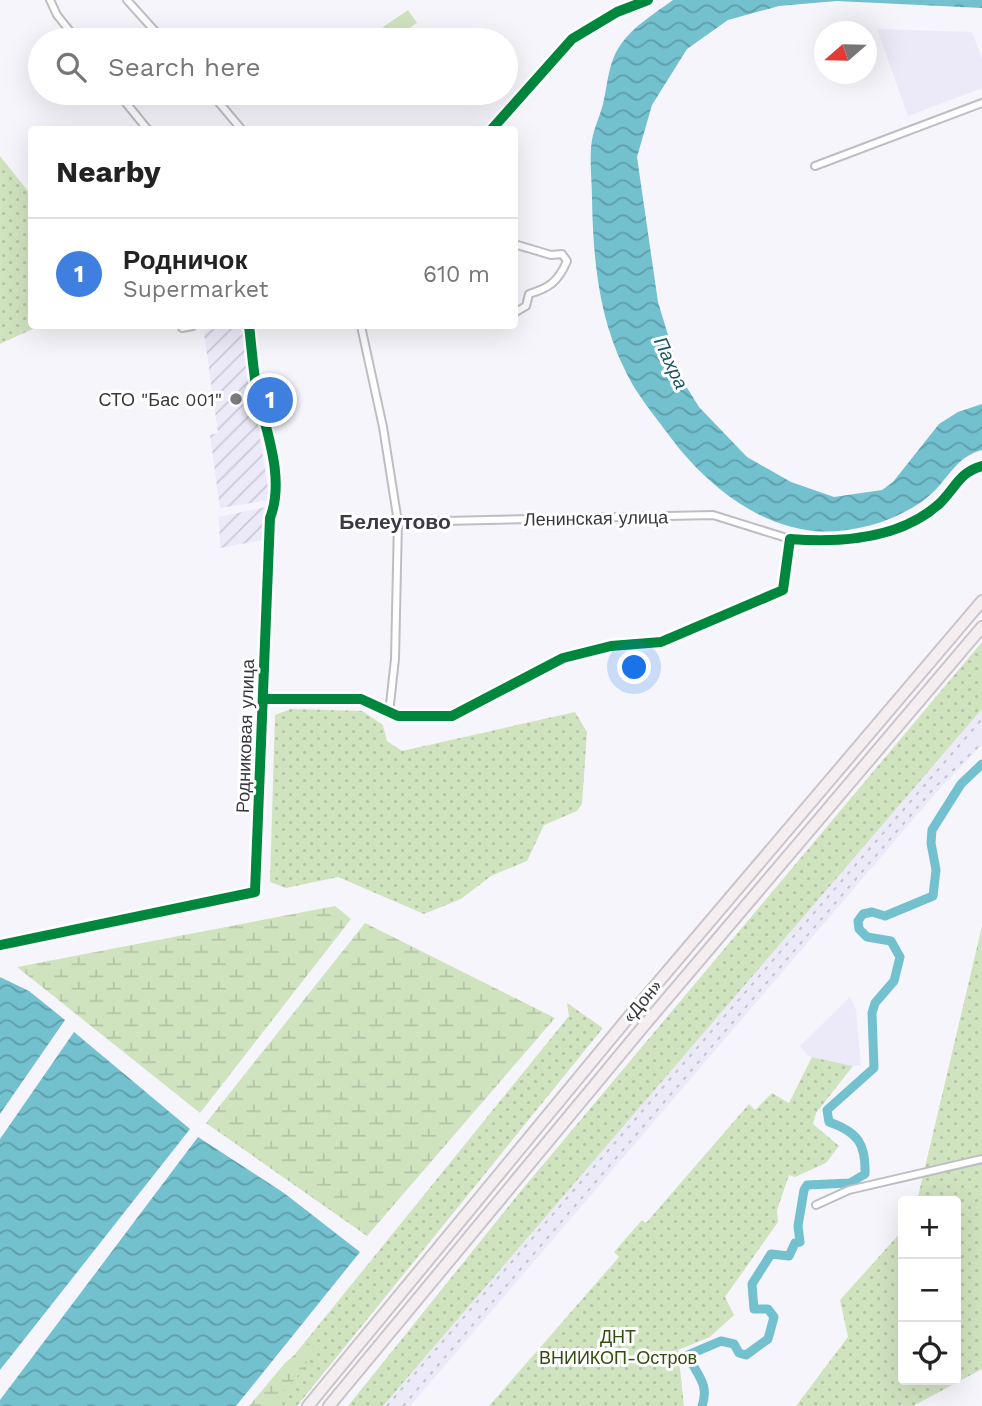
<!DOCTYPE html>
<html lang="en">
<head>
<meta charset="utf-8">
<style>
  :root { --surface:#fff; --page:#f6f6f6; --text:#222; --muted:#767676; --line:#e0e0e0; --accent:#7a7a80 }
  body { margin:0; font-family:"Work Sans",sans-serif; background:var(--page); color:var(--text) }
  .controls { position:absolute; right:21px; bottom:21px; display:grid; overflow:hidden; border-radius:7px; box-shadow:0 7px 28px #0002 }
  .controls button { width:63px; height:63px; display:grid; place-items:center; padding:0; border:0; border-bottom:2px solid var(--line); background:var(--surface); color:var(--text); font:35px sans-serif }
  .compass { position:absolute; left:814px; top:21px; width:63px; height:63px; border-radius:50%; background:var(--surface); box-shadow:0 7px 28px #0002; rotate:250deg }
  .you { position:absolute; left:635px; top:668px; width:24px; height:24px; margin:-18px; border:5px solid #fff; border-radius:50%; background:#1a73e8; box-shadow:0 0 0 10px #1a73e833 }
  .badge { display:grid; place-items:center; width:46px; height:46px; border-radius:50%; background:var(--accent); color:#fff; font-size:23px; font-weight:700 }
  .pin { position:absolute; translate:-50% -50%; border:4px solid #fff; box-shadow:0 2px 7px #0006 }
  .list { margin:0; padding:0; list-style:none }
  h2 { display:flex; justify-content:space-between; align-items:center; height:91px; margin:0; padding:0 28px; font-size:30px }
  h2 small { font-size:23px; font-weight:400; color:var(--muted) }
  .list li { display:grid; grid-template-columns:46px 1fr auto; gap:21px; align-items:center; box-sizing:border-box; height:112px; padding:0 28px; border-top:2px solid var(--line) }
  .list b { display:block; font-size:26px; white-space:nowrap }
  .list p { margin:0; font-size:23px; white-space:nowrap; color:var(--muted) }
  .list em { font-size:23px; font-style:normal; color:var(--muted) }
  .icon { flex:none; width:38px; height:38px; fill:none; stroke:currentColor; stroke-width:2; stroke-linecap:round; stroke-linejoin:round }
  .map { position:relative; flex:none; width:982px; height:1406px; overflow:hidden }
  .search { position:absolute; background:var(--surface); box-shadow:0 7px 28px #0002; left:28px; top:28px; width:490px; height:77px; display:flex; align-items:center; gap:18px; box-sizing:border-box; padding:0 24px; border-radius:38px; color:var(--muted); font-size:26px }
  .panel { position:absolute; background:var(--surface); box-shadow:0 7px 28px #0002; left:28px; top:126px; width:490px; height:203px; border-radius:7px }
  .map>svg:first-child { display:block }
  .built { fill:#eceaf8 }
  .industrial { fill:url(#industrial-furrows) }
  .green { fill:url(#green-dots) }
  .wetland { fill:url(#wetland-marsh) }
  .pitch { fill:#d0e3bf }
  .water { fill:url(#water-waves) }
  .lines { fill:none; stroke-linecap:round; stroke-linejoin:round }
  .river { stroke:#73c0cf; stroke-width:9 }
  .minor-casing { stroke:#bebdc3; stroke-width:10 }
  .motorway-casing { stroke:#cbc4c9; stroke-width:14 }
  .minor { stroke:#fefeff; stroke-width:6 }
  .motorway { stroke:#f4eef1; stroke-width:10 }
  .rail { stroke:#c4c4c6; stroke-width:2; stroke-dasharray:3.5 7; stroke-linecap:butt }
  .cycleway-casing { stroke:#fff; stroke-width:15 }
  .cycleway { stroke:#00873e; stroke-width:10 }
  .poi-dot { fill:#7a7a80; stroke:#fff; stroke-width:2.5 }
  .labels { text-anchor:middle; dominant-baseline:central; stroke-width:6; stroke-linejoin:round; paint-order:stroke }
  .poi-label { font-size:18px; fill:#38373e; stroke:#fff; text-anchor:end }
  .street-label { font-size:18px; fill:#38373e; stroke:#fff }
  .park-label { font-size:18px; fill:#324d0e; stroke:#fff }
  .water-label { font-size:19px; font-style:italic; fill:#1b5762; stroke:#fff }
  .quarter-label { font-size:21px; font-weight:bold; fill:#3a3945; stroke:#fff }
</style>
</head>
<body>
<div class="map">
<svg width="982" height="1406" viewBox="0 0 982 1406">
  <defs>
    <pattern id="industrial-furrows" width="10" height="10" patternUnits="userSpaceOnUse" patternTransform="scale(1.75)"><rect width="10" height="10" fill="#eceaf8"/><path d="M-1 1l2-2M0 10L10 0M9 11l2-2" fill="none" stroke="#cbc9d6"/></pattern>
    <pattern id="green-dots" width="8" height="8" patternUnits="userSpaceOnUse" patternTransform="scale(1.75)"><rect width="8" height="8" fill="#d0e3bf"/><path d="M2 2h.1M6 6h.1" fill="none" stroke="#b3c3a5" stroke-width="1.8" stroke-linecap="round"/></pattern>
    <pattern id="wetland-marsh" width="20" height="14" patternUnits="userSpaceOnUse" patternTransform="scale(1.75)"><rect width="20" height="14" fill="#d0e3bf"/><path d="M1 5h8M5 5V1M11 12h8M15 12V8" fill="none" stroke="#b3c3a5"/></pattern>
    <pattern id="water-waves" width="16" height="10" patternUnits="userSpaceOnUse" patternTransform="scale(1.75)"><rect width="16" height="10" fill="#73c0cf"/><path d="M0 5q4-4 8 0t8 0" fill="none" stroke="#5f9da9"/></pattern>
  </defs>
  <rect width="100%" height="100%" fill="#f6f5fc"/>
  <g class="built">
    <polygon points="877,29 972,32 982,58 982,88 908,116"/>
    <polygon points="982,709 982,745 941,787 410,1406 383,1406"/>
    <polygon points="850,997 856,1010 861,1065 853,1066 808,1056 800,1046"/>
  </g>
  <g class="industrial">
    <polygon points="225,326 245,327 252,375 248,386 264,421 259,432 270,500 220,508 210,435 218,433 204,333 211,328"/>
    <polygon points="270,506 268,539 220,548 219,517"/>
  </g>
  <g class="green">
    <polygon points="0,156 31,195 32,326 39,326 0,344"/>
    <polygon points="982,642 982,709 383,1406 348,1406 520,1192"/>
    <polygon points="291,709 362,711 383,725 387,741 402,751 575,712 587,732 582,804 577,811 544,825 527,861 491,876 461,899 424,914 338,877 286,888 270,882 275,715"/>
    <polygon points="982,926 982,1369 913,1406 796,1406 848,1337 840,1300 903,1230 903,1380 956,1380 956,1201 917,1201"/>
    <polygon points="567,1003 603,1028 297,1406 253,1406 569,1016"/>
    <polygon points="812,1057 853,1066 816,1113 813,1124 839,1146 826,1163 795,1177 789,1175 777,1210 778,1222 725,1297 734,1315 710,1337 678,1350 684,1406 489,1406 619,1257 614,1252 642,1220 646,1223 749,1104 755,1110 772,1093 789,1103"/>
  </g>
  <g class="wetland">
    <polygon points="335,906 351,919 200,1113 17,967"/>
    <polygon points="365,923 555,1018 367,1236 206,1123"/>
    <path d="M 308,1343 L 314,1348 C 309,1359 303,1370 295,1379 C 287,1389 278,1394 271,1406 L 249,1406 L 285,1363 Z"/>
  </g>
  <polygon class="pitch" points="408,10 417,23 392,39 383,27"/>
  <g class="water">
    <path d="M 673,0 L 982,0 L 982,8 L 837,1 L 779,6 L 728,20 L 687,49 L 652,105 L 637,157 L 658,302 L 681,378 L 699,407 L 747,457 L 791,482 L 834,497 L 882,490 L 893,482 L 939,424 L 958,412 L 982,404 L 982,450 C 960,456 953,470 939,486 C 911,518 855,535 813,531 C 754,524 705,483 671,438 C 655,416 635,393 624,368 C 598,315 593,256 592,198 C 592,179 589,159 592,140 C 594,128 600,116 603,104 C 608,84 608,62 621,44 C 634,26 655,13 673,0 Z"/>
    <polygon points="0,977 29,991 65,1020 0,1114"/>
    <polygon points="74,1032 190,1129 0,1370 0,1139"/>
    <polygon points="198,1137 284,1193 360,1252 236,1406 0,1406 0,1400"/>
  </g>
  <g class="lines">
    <path class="river" d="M 702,1406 C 710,1383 696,1375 688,1355 L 721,1341 L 734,1344 L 739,1353 L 746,1355 L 768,1339 L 774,1317 L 768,1309 L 754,1309 L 752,1284 L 771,1254 L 789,1256 L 795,1243 L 800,1242 L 798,1226 L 804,1190 L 807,1185 L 850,1183 L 865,1174 C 866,1144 858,1132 829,1122 L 827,1110 L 874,1068 L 872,1013 L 875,1003 L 894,981 L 900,957 L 891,941 L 867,937 L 859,929 L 858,921 L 863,914 L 872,912 L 885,916 L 933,896 L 936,870 L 931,843 L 932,830 L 961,784 L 982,764"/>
    <g class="minor-casing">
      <g id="minor">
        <polyline points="50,0 57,15 77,40"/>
        <polyline points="127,0 163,40"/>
        <polyline points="118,93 148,130"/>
        <polyline points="211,93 242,130"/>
        <polyline points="491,130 572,39 617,12 648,0"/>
        <polyline points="815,166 982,103"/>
        <path d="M 514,244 L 551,255 L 562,254 L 567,261 C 558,282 549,288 529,294 L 526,306 L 514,313"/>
        <polyline points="361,326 383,427 398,522 395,659 389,713"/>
        <polyline points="182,328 193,326"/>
        <polyline points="398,522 713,515 790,539"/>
        <path d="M 265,699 L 361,699 L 398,716 L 452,716 L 563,658 L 611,646 L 661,642 L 783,590 L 790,539 C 840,543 900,539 939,504 C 955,489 959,472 982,466"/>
        <path d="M 0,945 L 255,892 L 270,518 C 285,480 267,433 258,396 C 253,373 252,349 249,326"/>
        <polyline points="816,1205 849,1190 982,1159"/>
      </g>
    </g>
    <g class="motorway-casing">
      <g id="motorway">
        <polyline points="308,1406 627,1019 982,601"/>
        <polyline points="329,1406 642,1028 982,627"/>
      </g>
    </g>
    <use href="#minor" class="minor"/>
    <use href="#motorway" class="motorway"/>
    <g class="rail">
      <polyline points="387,1406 982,719"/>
      <polyline points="403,1406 934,788 982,743"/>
    </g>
    <g class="cycleway-casing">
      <g id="cycleway">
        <polyline points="491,130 572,39 617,12 648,0"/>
        <path d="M 265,699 L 361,699 L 398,716 L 452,716 L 563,658 L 611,646 L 661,642 L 783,590 L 790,539 C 840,543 900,539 939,504 C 955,489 959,472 982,466"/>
        <path d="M 0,945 L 255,892 L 270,518 C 285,480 267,433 258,396 C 253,373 252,349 249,326"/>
      </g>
    </g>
    <use href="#cycleway" class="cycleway"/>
  </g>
  <circle class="poi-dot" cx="236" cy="399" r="7"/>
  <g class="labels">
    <g class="poi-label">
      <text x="222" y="399">СТО "Бас 001"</text>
    </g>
    <g class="street-label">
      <text transform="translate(596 518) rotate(-1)">Ленинская улица</text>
      <text transform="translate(245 736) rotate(-88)">Родниковая улица</text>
      <text transform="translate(642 1001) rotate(-50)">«Дон»</text>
    </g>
    <g class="park-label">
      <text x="618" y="1336">ДНТ<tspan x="618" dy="21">ВНИИКОП-Остров</tspan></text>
    </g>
    <g class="water-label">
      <text transform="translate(671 363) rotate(65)">Пахра</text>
    </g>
    <g class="quarter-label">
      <text x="395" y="521">Белеутово</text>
    </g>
  </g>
</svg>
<div class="controls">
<button>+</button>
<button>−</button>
<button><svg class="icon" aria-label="locate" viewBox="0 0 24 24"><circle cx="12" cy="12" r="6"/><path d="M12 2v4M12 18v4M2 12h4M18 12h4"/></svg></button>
</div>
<svg class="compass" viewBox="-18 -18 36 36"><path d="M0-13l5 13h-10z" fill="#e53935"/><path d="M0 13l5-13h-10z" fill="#767676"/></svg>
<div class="you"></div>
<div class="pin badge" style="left:270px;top:400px;background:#3f7fe0">1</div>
<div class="search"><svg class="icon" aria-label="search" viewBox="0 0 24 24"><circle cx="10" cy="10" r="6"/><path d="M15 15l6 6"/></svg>Search here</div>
<section class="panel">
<h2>Nearby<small></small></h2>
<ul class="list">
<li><span class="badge" style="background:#3f7fe0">1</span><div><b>Родничок</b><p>Supermarket</p></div><em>610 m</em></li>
</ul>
</section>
</div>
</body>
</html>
